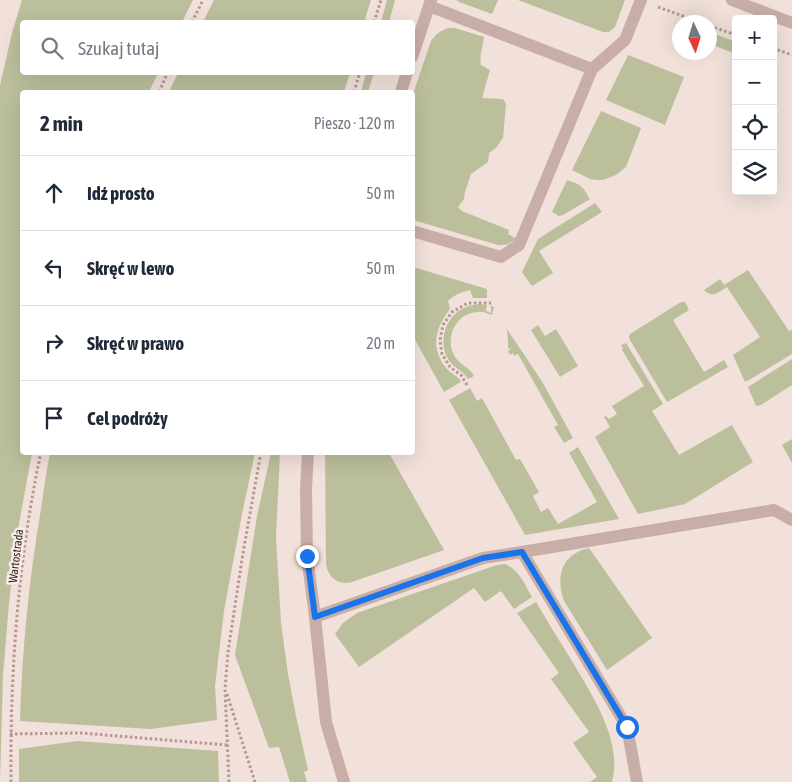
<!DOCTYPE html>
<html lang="pl">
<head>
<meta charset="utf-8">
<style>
  :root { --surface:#fff; --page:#f2f2f3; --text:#1f2937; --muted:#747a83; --line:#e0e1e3 }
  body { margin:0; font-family:"Asap Condensed",sans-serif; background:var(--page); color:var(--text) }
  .controls { position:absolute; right:15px; top:15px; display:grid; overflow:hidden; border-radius:5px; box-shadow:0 5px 20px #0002 }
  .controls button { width:45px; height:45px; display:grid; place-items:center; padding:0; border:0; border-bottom:1px solid var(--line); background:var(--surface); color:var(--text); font:25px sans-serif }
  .compass { position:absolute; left:672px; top:15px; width:45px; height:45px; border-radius:50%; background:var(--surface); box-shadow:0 5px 20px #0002; rotate:176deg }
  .stop { position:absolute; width:15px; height:15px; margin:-11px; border:4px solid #1a73e8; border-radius:50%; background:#fff }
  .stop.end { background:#1a73e8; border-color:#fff; box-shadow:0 1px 5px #0008 }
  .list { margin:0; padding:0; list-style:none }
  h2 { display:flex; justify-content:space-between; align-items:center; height:65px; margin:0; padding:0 20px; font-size:21px }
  h2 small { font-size:16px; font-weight:400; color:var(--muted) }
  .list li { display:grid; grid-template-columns:32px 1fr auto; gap:15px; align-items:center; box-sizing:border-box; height:75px; padding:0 20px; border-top:1px solid var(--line) }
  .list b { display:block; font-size:19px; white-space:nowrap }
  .list em { font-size:16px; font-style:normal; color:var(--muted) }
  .icon { flex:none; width:28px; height:28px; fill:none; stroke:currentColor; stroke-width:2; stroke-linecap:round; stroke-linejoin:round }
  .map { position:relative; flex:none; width:792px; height:782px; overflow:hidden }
  .search { position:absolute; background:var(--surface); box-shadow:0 5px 20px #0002; left:20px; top:20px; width:395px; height:55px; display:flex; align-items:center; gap:12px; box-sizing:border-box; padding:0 18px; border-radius:5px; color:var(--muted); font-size:19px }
  .panel { position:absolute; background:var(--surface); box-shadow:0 5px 20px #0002; left:20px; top:90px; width:395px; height:365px; border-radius:5px }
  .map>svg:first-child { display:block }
  .green { fill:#bbbf9b }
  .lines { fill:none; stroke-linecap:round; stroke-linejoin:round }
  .path { stroke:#b49891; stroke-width:3; stroke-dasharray:2.5 2.5; stroke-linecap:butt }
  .minor { stroke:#c8aea7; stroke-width:12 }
  .route { stroke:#1a73e8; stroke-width:6 }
  .labels { text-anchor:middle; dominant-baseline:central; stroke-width:5; stroke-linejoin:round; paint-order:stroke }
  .street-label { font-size:12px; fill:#352827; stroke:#f9ece6 }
</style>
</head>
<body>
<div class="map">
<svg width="792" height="782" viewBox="0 0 792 782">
  <rect width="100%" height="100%" fill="#f1e1da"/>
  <g class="green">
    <polygon points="22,0 193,0 182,22 22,22 22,72 158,73 149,92 22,92 22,452 32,453 18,529 9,603 3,676 0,782 0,85 12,33"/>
    <polygon points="214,0 371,0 364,22 203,22"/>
    <polygon points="387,0 395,0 389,22 381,22"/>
    <polygon points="456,0 498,0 492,14 459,2"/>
    <polygon points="518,0 625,0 615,27 609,32 603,32"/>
    <path d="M 448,28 L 455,28 L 484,37 C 483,46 479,56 481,65 L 490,70 L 482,98 L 503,99 L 506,104 L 503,138 L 496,148 L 489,153 L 488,162 L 471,174 L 465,192 L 464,199 L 458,207 L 462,211 L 509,230 L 508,234 L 517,239 C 510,243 506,246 498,245 L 413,220 L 413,94 L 431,41 C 436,34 440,31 448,28 Z"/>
    <polygon points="710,32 736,42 736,54 710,44"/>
    <polygon points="628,55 684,77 665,125 606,100"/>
    <polygon points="178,73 179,72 350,73 344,92 169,92"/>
    <polygon points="366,73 374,73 368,92 361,92"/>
    <polygon points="601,111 641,128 626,167 616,175 603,180 596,180 590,179 572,170"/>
    <path d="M 567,180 C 582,185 582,186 590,199 L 563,215 L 559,216 L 552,212 Z"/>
    <polygon points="595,203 602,212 539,251 553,273 532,286 522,272 538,239"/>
    <path d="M 413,267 L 487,289 L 487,298 L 473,298 L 470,290 C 461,292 454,295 448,301 L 450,309 C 435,328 430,349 447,369 C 452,375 459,376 461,382 L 444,392 L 413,336 Z"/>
    <path d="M 748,270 L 789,331 L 792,330 L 792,354 L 749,380 L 745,382 L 733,355 L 760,337 L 727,287 C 719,292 712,299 704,290 L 720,279 L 724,285 Z"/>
    <polygon points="681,302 685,302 689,310 673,320 704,372 724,360 728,367 667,402 630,340 629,337 630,334"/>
    <path d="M 479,304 L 487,305 L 486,311 L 491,313 L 491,306 L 494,307 L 492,315 C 489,314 485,312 481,312 C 459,310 445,334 453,353 C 457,364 469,366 474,376 L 468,379 C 463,370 453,368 448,359 C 438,341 445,317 464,308 C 469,305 474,305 479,304 Z"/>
    <polygon points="538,325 545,336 556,329 578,366 560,377 531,330"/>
    <polygon points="507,329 543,383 573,438 564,443 554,427 558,425 518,354 514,356 513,353 510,355 508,351 511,349 508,348 508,341"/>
    <polygon points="626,343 663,404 652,411 679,455 732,425 753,462 685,504 638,514 595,437 610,427 604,417 606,416 609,419 617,414 612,406 644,386 622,350 623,348 621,345"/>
    <polygon points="792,359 792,385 761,405 756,406 748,387"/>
    <polygon points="470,388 477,401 482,398 516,460 520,459 539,492 533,496 541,512 548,508 558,524 597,502 569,453 578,447 619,519 525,535 449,400"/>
    <polygon points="792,439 792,463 782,445"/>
    <path d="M 50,453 L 255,453 L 242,514 L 224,611 L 215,686 L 217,720 L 151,729 L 20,721 C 22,649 29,579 41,509 C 44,490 46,471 50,453 Z"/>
    <polygon points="271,453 280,453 276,538 281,623 288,674 296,716 308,770 304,772 307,782 290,782 279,747 269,748 235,655 257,516"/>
    <path d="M 325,453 L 389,453 L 444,550 L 352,582 C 338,586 328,577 326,564 Z"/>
    <path d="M 589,548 L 652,638 L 607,670 L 564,601 C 555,576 562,554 589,548 Z"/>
    <path d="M 505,564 C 520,570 525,585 532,597 L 514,609 L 501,591 L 485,602 L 474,588 L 359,667 L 335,634 L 343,623 L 357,613 L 497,565 Z"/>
    <path d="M 536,602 C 548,622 560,642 572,661 C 592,695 623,741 612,782 L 590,782 L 597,777 L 573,743 L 589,732 L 551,679 L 559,673 L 517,613 Z"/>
    <polygon points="77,741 218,751 219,782 19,782 19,749"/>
  </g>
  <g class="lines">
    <g class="path">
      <polyline points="658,7 700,22"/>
      <polyline points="192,22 203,0"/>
      <polyline points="374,22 381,0"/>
      <polyline points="710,26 736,35"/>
      <polyline points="773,48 792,55"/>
      <polyline points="159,92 168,72"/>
      <polyline points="354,92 360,72"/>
      <polyline points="467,385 461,375 450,367 442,354 440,340 443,325 452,312 468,303 491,303"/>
      <polyline points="227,694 255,782"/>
      <polyline points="10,734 81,733 227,745"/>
      <path d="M 11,782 C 10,672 18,560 41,452"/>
      <polyline points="229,782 225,689 228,652 243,553 261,452"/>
    </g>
    <g class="minor">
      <polyline points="732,0 792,23"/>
      <polyline points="429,6 592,69"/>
      <polyline points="412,57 431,0"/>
      <polyline points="401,92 407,72"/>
      <polyline points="412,231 501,257 519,245 592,69 625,40 641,0"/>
      <polyline points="308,452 306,489 307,556 315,617 326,722 344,782"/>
      <polyline points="522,552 627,727 637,782"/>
      <polyline points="315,617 483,558 522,552 774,510 792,520"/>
    </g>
  </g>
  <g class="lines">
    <polyline class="route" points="307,556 315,617 483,558 522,552 627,727"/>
  </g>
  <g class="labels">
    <g class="street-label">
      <text transform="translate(16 556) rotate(-83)">Wartostrada</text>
    </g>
  </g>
</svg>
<div class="controls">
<button>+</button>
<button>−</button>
<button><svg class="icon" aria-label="locate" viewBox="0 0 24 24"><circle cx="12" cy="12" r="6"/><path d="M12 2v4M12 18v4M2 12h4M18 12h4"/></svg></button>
<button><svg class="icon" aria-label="layers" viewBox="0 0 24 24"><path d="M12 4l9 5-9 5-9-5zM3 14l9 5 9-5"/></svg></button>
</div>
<svg class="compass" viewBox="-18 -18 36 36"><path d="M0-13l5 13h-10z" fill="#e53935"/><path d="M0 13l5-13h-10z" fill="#747a83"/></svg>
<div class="stop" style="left:627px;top:727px"></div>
<div class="stop end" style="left:307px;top:556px"></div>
<div class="search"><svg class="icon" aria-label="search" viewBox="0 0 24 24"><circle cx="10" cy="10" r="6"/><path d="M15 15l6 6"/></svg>Szukaj tutaj</div>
<section class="panel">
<h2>2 min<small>Pieszo · 120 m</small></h2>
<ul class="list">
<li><svg class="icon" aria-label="ahead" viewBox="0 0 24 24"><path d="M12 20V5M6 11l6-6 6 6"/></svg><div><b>Idź prosto</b></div><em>50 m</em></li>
<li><svg class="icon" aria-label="left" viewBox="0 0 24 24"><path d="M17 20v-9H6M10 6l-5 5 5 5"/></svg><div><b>Skręć w lewo</b></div><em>50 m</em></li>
<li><svg class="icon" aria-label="right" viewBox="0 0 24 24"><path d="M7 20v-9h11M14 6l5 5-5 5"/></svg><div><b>Skręć w prawo</b></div><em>20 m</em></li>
<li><svg class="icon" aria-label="arrive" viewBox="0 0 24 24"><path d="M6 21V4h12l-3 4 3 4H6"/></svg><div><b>Cel podróży</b></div></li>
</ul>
</section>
</div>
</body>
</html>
